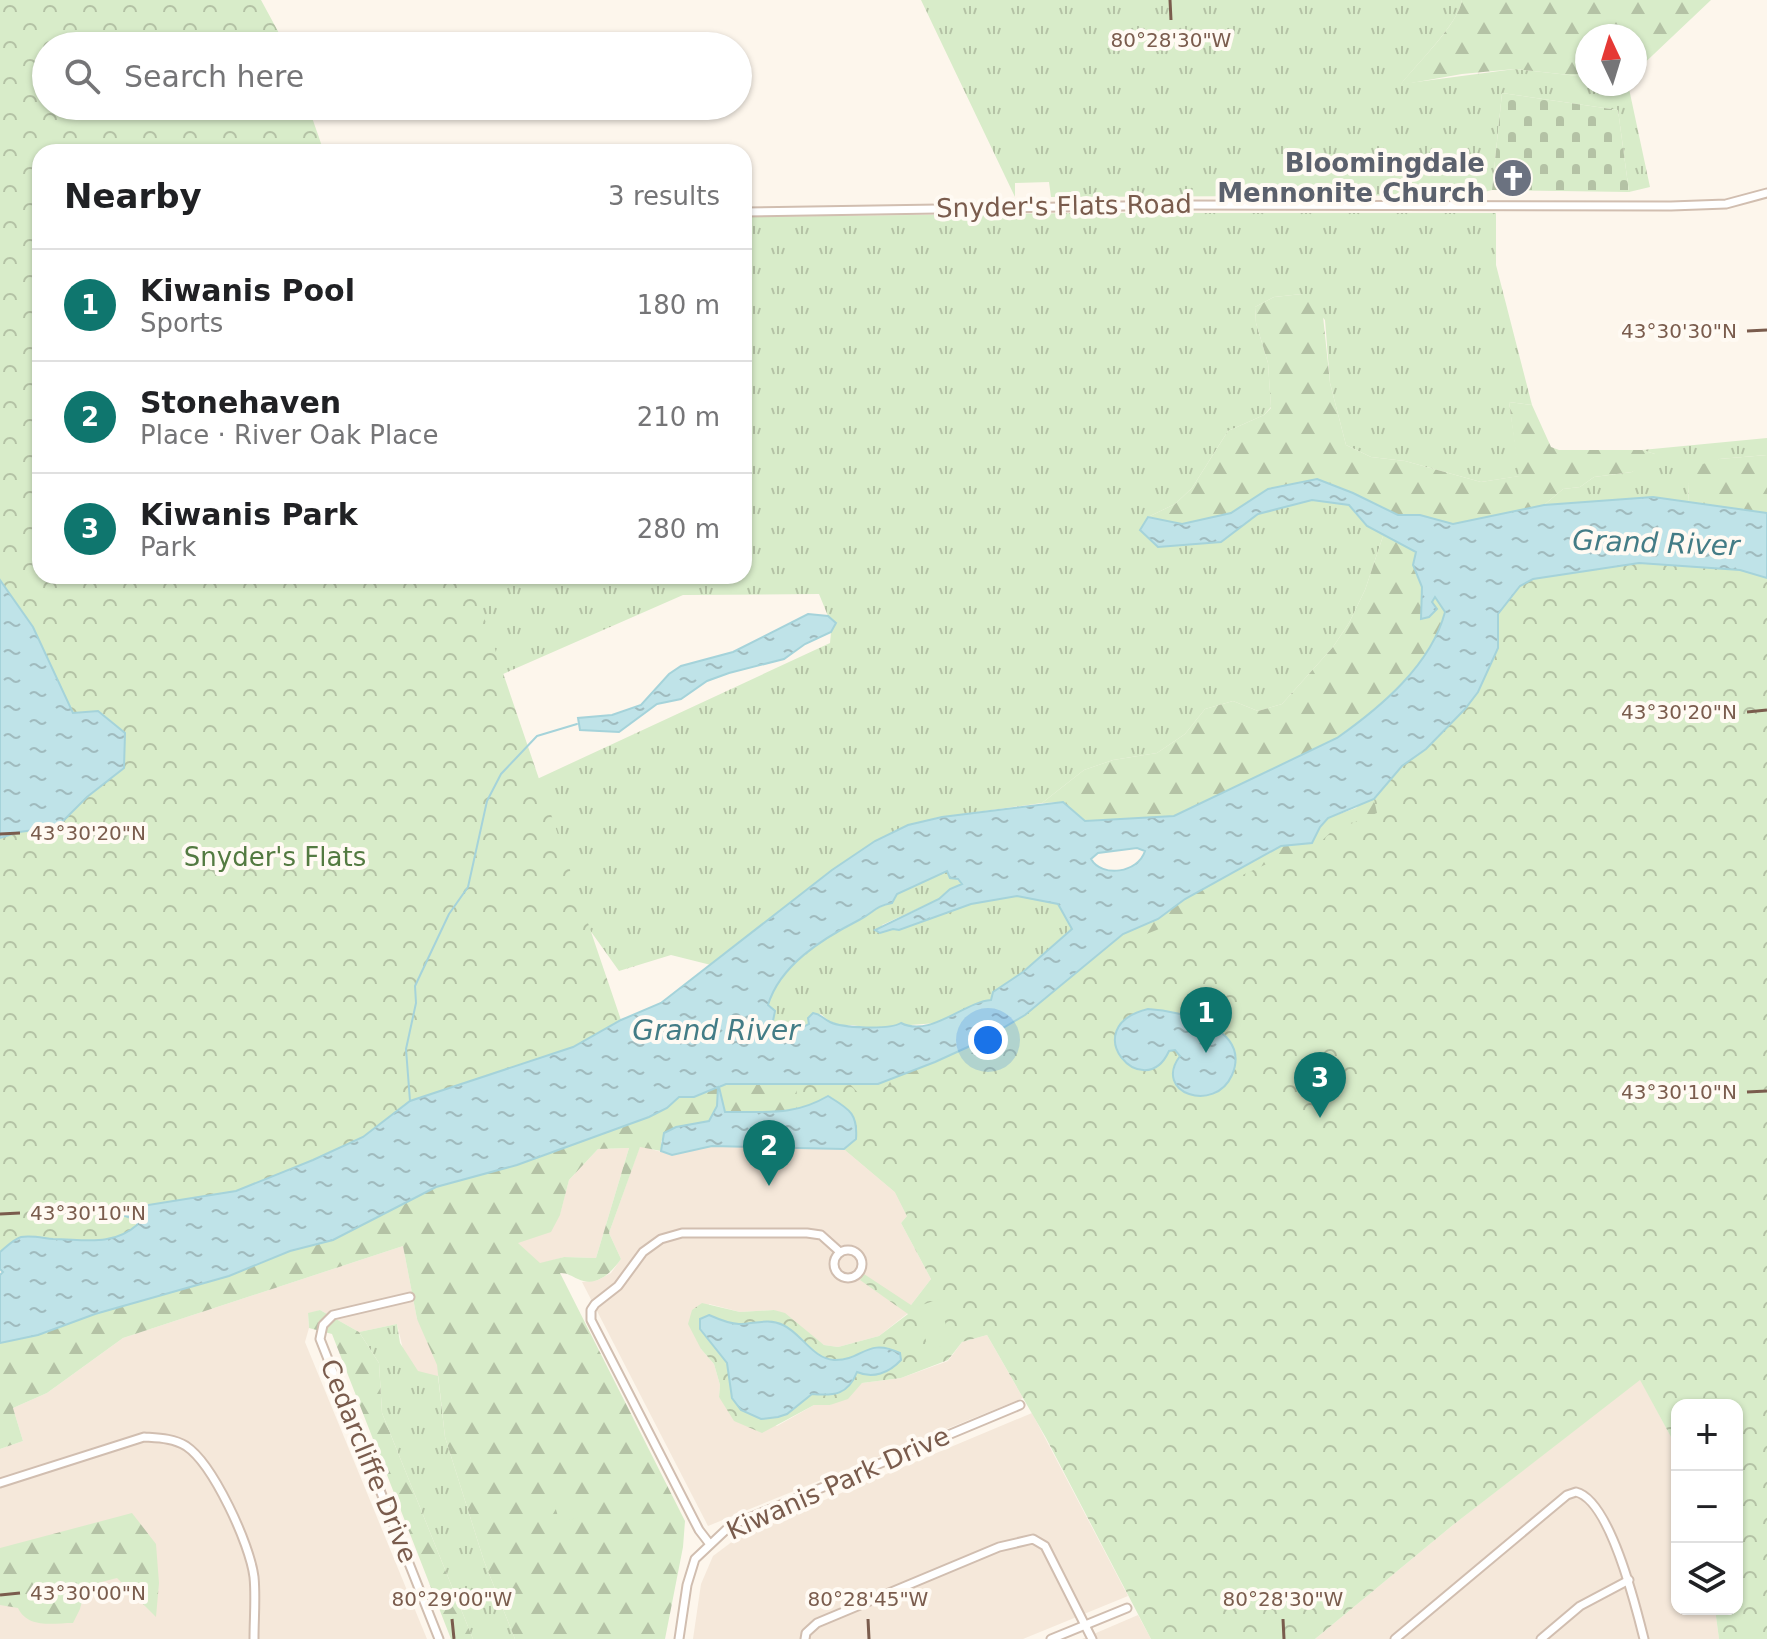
<!DOCTYPE html>
<html lang="en">
<head>
<meta charset="utf-8">
<style>
  :root { --surface:#fff; --page:#f6f6f6; --text:#202124; --muted:#757577; --line:#e0e0e0; --accent:#0f766e }
  body { margin:0; font-family:"DejaVu Sans",sans-serif; background:var(--page); color:var(--text) }
  .controls { position:absolute; right:24px; bottom:24px; display:grid; overflow:hidden; border-radius:16px; box-shadow:0 2px 6px #0004 }
  .controls button { width:72px; height:72px; display:grid; place-items:center; padding:0; border:0; border-bottom:2px solid var(--line); background:var(--surface); color:var(--text); font:40px sans-serif }
  .compass { position:absolute; left:1575px; top:24px; width:72px; height:72px; border-radius:50%; background:var(--surface); box-shadow:0 2px 6px #0004; rotate:356deg }
  .you { position:absolute; left:988px; top:1040px; width:28px; height:28px; margin:-20px; border:6px solid #fff; border-radius:50%; background:#1a73e8; box-shadow:0 0 0 12px #1a73e833 }
  .badge { display:grid; place-items:center; width:52px; height:52px; border-radius:50%; background:var(--accent); color:#fff; font-size:26px; font-weight:700 }
  .pin { position:absolute; translate:-50% -66px; filter:drop-shadow(0 2px 4px #0008) }
  .pin::after { content:''; position:absolute; top:42px; width:28px; height:24px; background:inherit; clip-path:polygon(0 0,100% 0,50% 100%) }
  .list { margin:0; padding:0; list-style:none }
  h2 { display:flex; justify-content:space-between; align-items:center; height:104px; margin:0; padding:0 32px; font-size:34px }
  h2 small { font-size:26px; font-weight:400; color:var(--muted) }
  .list li { display:grid; grid-template-columns:52px 1fr auto; gap:24px; align-items:center; box-sizing:border-box; height:112px; padding:0 32px; border-top:2px solid var(--line) }
  .list b { display:block; font-size:30px; white-space:nowrap }
  .list p { margin:0; font-size:26px; white-space:nowrap; color:var(--muted) }
  .list em { font-size:26px; font-style:normal; color:var(--muted) }
  .icon { flex:none; width:44px; height:44px; fill:none; stroke:currentColor; stroke-width:2; stroke-linecap:round; stroke-linejoin:round }
  .map { position:relative; flex:none; width:1767px; height:1639px; overflow:hidden }
  .search { position:absolute; background:var(--surface); box-shadow:0 2px 6px #0004; left:32px; top:32px; width:720px; height:88px; display:flex; align-items:center; gap:20px; box-sizing:border-box; padding:0 28px; border-radius:44px; color:var(--muted); font-size:30px }
  .panel { position:absolute; background:var(--surface); box-shadow:0 2px 6px #0004; left:32px; top:144px; width:720px; height:440px; border-radius:24px }
  .map>svg:first-child { display:block }
  .residential { fill:#f5e8da }
  .grass { fill:url(#grass-tufts) }
  .forest { fill:url(#forest-firs); fill-rule:evenodd }
  .cemetery { fill:url(#cemetery-stones) }
  .park { fill:url(#park-crowns) }
  .pitch { fill:#d8ecc9 }
  .water { fill:url(#water-ripples); stroke:#a5d3da; stroke-width:2; fill-rule:evenodd }
  .lines { fill:none; stroke-linecap:round; stroke-linejoin:round }
  .stream { stroke:#a5d3da; stroke-width:2 }
  .street-casing { stroke:#d1beb0; stroke-width:11 }
  .street { stroke:#fff; stroke-width:7 }
  .ticks { fill:none; stroke:#7a5c4d; stroke-width:3 }
  .labels { text-anchor:middle; dominant-baseline:central; stroke-width:8; stroke-linejoin:round; paint-order:stroke }
  .worship-label { font-size:26px; font-weight:bold; fill:#5b616d; stroke:#fffaf3; text-anchor:end }
  .street-label { font-size:26px; fill:#7a5c4d; stroke:#fffaf3 }
  .park-label { font-size:26px; fill:#537a41; stroke:#fffaf3 }
  .water-label { font-size:28px; font-style:italic; fill:#437c86; stroke:#fffaf3 }
  .ticks-label { font-size:20px; text-anchor:middle; fill:#7a5c4d; stroke:#fffaf3; stroke-width:8; stroke-linejoin:round; paint-order:stroke }
</style>
</head>
<body>
<div class="map">
<svg width="1767" height="1639" viewBox="0 0 1767 1639">
  <defs>
    <pattern id="grass-tufts" width="24" height="20" patternUnits="userSpaceOnUse" patternTransform="scale(2)"><rect width="24" height="20" fill="#d8ecc9"/><path d="M3 7l-1-3M5 7V3M7 7l1-3M15 17l-1-3M17 17v-4M19 17l1-3" fill="none" stroke="#b4c2a5"/></pattern>
    <pattern id="forest-firs" width="22" height="20" patternUnits="userSpaceOnUse" patternTransform="scale(2)"><rect width="22" height="20" fill="#d8ecc9"/><path d="M5 1l3.5 6h-7zM16 11l3.5 6h-7z" fill="#b4c2a5"/></pattern>
    <pattern id="cemetery-stones" width="16" height="16" patternUnits="userSpaceOnUse" patternTransform="scale(2)"><rect width="16" height="16" fill="#d8ecc9"/><path d="M2 7V4a2 2 0 0 1 4 0v3zM10 15v-3a2 2 0 0 1 4 0v3z" fill="#b4c2a5"/></pattern>
    <pattern id="park-crowns" width="20" height="18" patternUnits="userSpaceOnUse" patternTransform="scale(2)"><rect width="20" height="18" fill="#d8ecc9"/><path d="M2 6a3 3 0 1 1 6 0M12 15a3 3 0 1 1 6 0" fill="none" stroke="#b4c2a5"/></pattern>
    <pattern id="water-ripples" width="26" height="14" patternUnits="userSpaceOnUse" patternTransform="scale(2)"><rect width="26" height="14" fill="#bfe3e8"/><path d="M2 4q2-2 4 0t4 0M15 11q2-2 4 0t4 0" fill="none" stroke="#a0bbbe"/></pattern>
  </defs>
  <rect width="100%" height="100%" fill="#fdf6ec"/>
  <g class="residential">
    <polygon points="640,1146 672,1155 712,1146 844,1149 895,1192 907,1216 901,1223 931,1279 911,1305 908,1313 879,1336 838,1347 824,1345 774,1310 740,1312 709,1304 701,1349 714,1364 720,1385 719,1397 777,1426 814,1405 830,1405 862,1383 901,1378 948,1361 962,1342 987,1335 1023,1398 708,1526 582,1282 598,1280 611,1273 621,1259 609,1233"/>
    <polygon points="629,1148 596,1258 564,1257 495,1277 484,1205 560,1214 569,1180 598,1149"/>
    <polygon points="403,1246 417,1319 455,1370 438,1376 410,1379 397,1324 359,1332 320,1310 308,1314 309,1328 305,1342 427,1639 0,1639 0,1449 23,1441 13,1408 47,1393 123,1338"/>
    <polygon points="1640,1379 1677,1448 1677,1609 1715,1609 1719,1639 1315,1639 1453,1525"/>
    <polygon points="1032,1413 1128,1596 1023,1639 693,1639 701,1584 713,1556 741,1535"/>
    <polygon points="1138,1615 1151,1639 1082,1639"/>
  </g>
  <g class="grass">
    <path d="M 921,0 L 1462,0 C 1459,23 1416,65 1401,84 L 1515,69 L 1587,77 L 1587,84 L 1628,84 L 1650,187 L 1629,192 L 1618,110 L 1502,93 L 1492,190 L 1473,195 L 1051,197 L 1049,182 L 1015,183 L 1015,197 Z"/>
    <polygon points="1091,213 1496,213 1496,265 1532,405 1509,402 1520,476 1481,482 1405,461 1371,457 1346,445 1330,383 1325,320 1302,294 1274,297 1255,307 1256,323 1268,363 1271,407 1264,415 1228,431 1192,488 1175,504 1148,517 1221,542 1258,514 1312,500 1349,505 1367,526 1384,533 1365,590 1349,623 1333,647 1282,704 1258,711 1233,701 1205,709 1185,734 1157,753 1113,760 1084,770 1042,803 942,817 908,825 875,841 832,870 711,965 671,955 619,971 587,926 534,818 535,780 830,643 831,632 836,623 828,616 819,594 683,595 503,674 86,576 744,576 744,217"/>
    <polygon points="1767,438 1767,455 1719,459 1688,484 1689,504 1653,497 1544,505 1563,489 1580,487 1594,477 1632,472 1655,454 1642,450"/>
    <path d="M 947,871 L 962,884 L 950,889 L 939,899 L 882,925 L 880,933 L 893,929 L 899,930 L 971,904 L 1017,896 L 1058,904 L 1072,928 L 1023,972 L 1007,982 L 991,1000 L 976,1004 L 937,1023 L 870,1028 L 852,1025 L 842,1026 L 829,1021 L 821,1014 L 808,1018 L 809,1024 L 803,1027 L 801,1025 L 791,1031 L 772,1027 C 770,1017 767,1005 770,996 C 784,960 828,937 860,920 C 872,913 878,906 892,903 L 897,894 Z"/>
    <polygon points="397,1324 400,1343 418,1371 438,1376 445,1437 484,1561 515,1639 473,1639 382,1413 379,1363 359,1332"/>
  </g>
  <g class="forest">
    <path d="M 1462,0 L 1711,0 L 1635,72 L 1635,36 L 1587,36 L 1587,77 L 1515,69 L 1462,74 L 1400,85 C 1416,65 1459,23 1462,0 Z"/>
    <polygon points="1302,294 1321,297 1330,383 1346,445 1371,457 1405,461 1481,482 1519,476 1509,402 1532,405 1551,447 1559,450 1642,450 1655,454 1654,461 1632,472 1594,477 1580,487 1563,489 1544,505 1453,524 1420,515 1398,515 1353,493 1317,479 1268,489 1232,513 1182,524 1148,517 1175,504 1192,488 1228,431 1264,415 1271,408 1268,363 1256,323 1255,307 1274,297"/>
    <polygon points="1767,455 1767,513 1689,504 1688,484 1693,467 1719,459"/>
    <path d="M 1384,533 L 1416,552 L 1416,574 L 1422,587 L 1421,618 L 1434,596 L 1445,612 C 1430,665 1381,707 1337,738 L 1174,816 L 1085,821 L 1063,802 L 1042,803 L 1084,770 L 1113,760 L 1157,753 L 1185,734 L 1205,709 L 1233,701 L 1258,711 L 1282,704 L 1333,647 L 1349,623 L 1365,590 Z"/>
    <path d="M 1767,578 L 907,1216 L 895,1192 L 844,1149 L 856,1139 L 796,1111 L 763,1114 L 724,1112 L 719,1091 L 717,1106 L 709,1121 L 676,1127 L 661,1141 L 661,1151 L 640,1147 L 609,1233 L 621,1259 C 611,1273 596,1288 578,1279 C 571,1276 568,1273 560,1273 L 685,1521 L 683,1547 L 665,1639 L 515,1639 L 484,1561 L 445,1437 L 437,1365 L 417,1319 L 403,1246 L 123,1338 L 47,1393 L 13,1408 L 23,1441 L 0,1449 L 0,1343 L 38,1335 L 95,1314 L 229,1276 L 290,1251 L 333,1240 L 436,1187 L 517,1165 L 649,1117 L 667,1108 L 679,1097 L 694,1097 L 726,1084 L 878,1084 L 1025,1015 L 1123,934 L 1158,919 L 1184,899 L 1281,846 L 1312,843 L 1320,827 L 1328,818 L 1356,808 L 1477,692 L 1498,648 ZM 629,1148 L 596,1258 L 564,1257 L 540,1263 L 518,1243 L 551,1232 L 560,1215 L 569,1180 L 598,1149 Z"/>
    <polygon points="320,1310 359,1332 379,1363 382,1413 473,1639 451,1639 332,1334 309,1328 308,1313"/>
    <path d="M 132,1513 L 156,1544 L 159,1583 L 156,1617 L 117,1578 L 86,1586 L 80,1609 L 73,1623 C 53,1623 28,1629 18,1608 L 0,1605 L 0,1548 Z"/>
  </g>
  <polygon class="cemetery" points="1502,93 1618,110 1629,192 1492,190"/>
  <g class="park">
    <path d="M 0,0 L 261,0 L 286,46 L 46,46 L 46,106 L 308,106 L 324,152 L 40,152 L 40,576 L 470,576 L 621,1020 L 573,1047 L 410,1101 L 363,1137 L 313,1160 L 236,1191 L 123,1209 L 137,1220 L 137,1225 C 111,1247 83,1239 53,1239 C 43,1238 31,1235 21,1237 C 14,1239 6,1247 0,1252 Z"/>
    <polygon points="1639,563 1740,570 1767,578 1767,1639 1719,1639 1715,1609 1737,1609 1737,1405 1677,1405 1677,1448 1640,1380 1453,1525 1315,1639 1151,1639 1046,1438 987,1335 962,1342 948,1360 901,1378 862,1383 848,1399 830,1405 814,1405 762,1433 734,1421 719,1397 720,1385 714,1364 701,1349 688,1324 692,1310 702,1303 740,1312 774,1310 785,1313 824,1345 838,1347 879,1336 908,1314 860,1280 864,1274 911,1305 931,1279 901,1223 907,1216 895,1192 844,1149 856,1139 828,1097 796,1111 797,1084 850,1084 861,1096 986,1050 1044,1009 1114,947 1164,927 1236,878 1284,856 1312,850 1331,832 1377,813 1374,799 1402,766 1426,749 1478,692 1498,648 1498,614 1520,585 1533,579"/>
  </g>
  <g class="pitch">
    <polygon points="939,1299 950,1341 947,1345 930,1348 927,1346 919,1306"/>
    <polygon points="569,1473 582,1516 560,1523 547,1480"/>
  </g>
  <g class="water">
    <path d="M 1317,479 L 1353,493 L 1398,515 L 1420,515 L 1453,524 L 1544,505 L 1653,497 L 1767,513 L 1767,578 L 1740,570 L 1639,563 L 1533,579 L 1520,586 L 1498,614 L 1498,648 L 1478,692 L 1465,709 L 1426,749 L 1402,766 L 1374,799 L 1328,818 L 1320,827 L 1312,843 L 1281,846 L 1185,899 L 1158,919 L 1123,934 L 1025,1015 L 981,1041 L 935,1062 L 878,1084 L 726,1084 L 719,1087 L 725,1112 C 765,1111 792,1117 828,1096 C 849,1109 858,1113 856,1139 L 844,1149 L 712,1146 L 672,1155 L 661,1151 L 664,1133 L 676,1127 L 709,1121 L 717,1106 L 718,1087 L 694,1097 L 679,1097 L 667,1108 L 649,1117 L 517,1165 L 436,1187 L 333,1240 L 290,1251 L 229,1276 L 95,1314 L 38,1335 L 0,1343 L 0,1275 L 3,1272 L 0,1269 L 0,1252 C 6,1247 14,1239 21,1237 C 31,1235 43,1238 53,1239 C 83,1239 112,1247 137,1225 L 137,1220 L 125,1216 L 123,1209 L 236,1191 L 313,1160 L 363,1137 L 410,1101 L 573,1047 L 621,1020 L 661,1003 L 832,870 L 875,841 L 908,825 L 942,817 L 1063,802 L 1085,821 L 1174,816 L 1337,738 C 1381,707 1431,665 1445,612 L 1435,597 L 1432,602 L 1437,609 L 1429,617 L 1421,619 L 1422,587 L 1413,565 L 1416,552 L 1367,526 L 1349,505 L 1312,500 L 1258,514 L 1221,542 L 1158,547 L 1140,530 L 1148,517 L 1182,524 L 1231,513 L 1268,489 ZM 1137,848 L 1145,851 C 1138,873 1102,878 1091,859 L 1098,853 ZM 947,871 L 950,878 L 958,879 L 962,884 L 950,889 L 939,899 L 875,930 L 880,933 L 893,929 L 899,930 L 971,904 L 1017,896 L 1058,904 L 1072,929 L 1023,972 L 993,992 L 991,1000 C 964,1002 930,1038 901,1023 C 889,1030 842,1028 830,1022 C 822,1018 821,1014 813,1013 L 808,1018 L 809,1024 L 803,1027 L 801,1025 L 791,1031 L 782,1030 L 781,1025 L 772,1026 L 775,1011 L 768,1005 C 780,965 822,939 859,920 C 873,913 875,906 892,903 L 897,894 Z"/>
    <polygon points="0,580 33,627 73,713 98,711 125,733 124,768 87,797 57,827 19,832 0,838"/>
    <polygon points="808,614 828,616 836,623 831,632 805,644 784,659 729,673 707,681 681,699 657,704 619,732 580,730 578,718 612,715 641,705 669,674 681,666 733,652"/>
    <path d="M 1148,1009 C 1181,1011 1252,1028 1232,1075 C 1215,1114 1152,1093 1180,1056 L 1175,1050 L 1169,1051 C 1144,1106 1074,1027 1148,1009 Z"/>
    <path d="M 709,1315 C 718,1319 729,1324 739,1324 C 754,1324 768,1318 783,1325 C 801,1333 813,1359 834,1360 C 863,1361 866,1337 900,1353 L 901,1360 C 889,1373 873,1379 857,1372 C 848,1395 834,1396 812,1394 L 787,1414 L 778,1417 L 761,1419 L 741,1410 L 732,1398 L 727,1363 L 700,1329 L 700,1319 Z"/>
  </g>
  <g class="lines">
    <polyline class="stream" points="410,1101 406,1049 416,1003 415,986 449,914 468,887 487,801 501,774 537,736 577,724"/>
    <g class="street-casing">
      <g id="street">
        <polyline points="744,212 1184,205 1671,206 1726,204 1767,193"/>
        <circle cx="848" cy="1264" r="14"/>
        <polyline points="410,1297 333,1315 323,1325 320,1339 439,1639"/>
        <path d="M 0,1483 L 144,1437 C 158,1438 173,1438 186,1446 C 213,1464 250,1544 254,1577 C 256,1597 254,1618 254,1639"/>
        <polyline points="709,1543 699,1530 591,1320 591,1310 595,1304 618,1286 643,1252 661,1239 682,1233 807,1233 821,1235 840,1252"/>
        <polyline points="679,1639 687,1585 695,1559 730,1526 1020,1405"/>
        <polyline points="805,1639 806,1633 817,1623 999,1547 1033,1539 1045,1546 1092,1639"/>
        <polyline points="1051,1639 1127,1608"/>
        <path d="M 1395,1639 L 1567,1495 L 1576,1492 C 1610,1500 1636,1607 1644,1639"/>
        <polyline points="1541,1639 1580,1606 1629,1580"/>
      </g>
    </g>
    <use href="#street" class="street"/>
  </g>
  <path class="ticks" d="M 1170,0 L 1171,20M 1747,331 L 1767,330M 1747,712 L 1767,710M 0,834 L 20,833M 1747,1092 L 1767,1091M 0,1214 L 20,1213M 0,1595 L 20,1593M 452,1619 L 454,1639M 868,1619 L 869,1639M 1283,1619 L 1284,1639"/>
  <defs>
    <g id="church-disc" transform="scale(2)"><circle r="9.5" fill="#6b7280" stroke="#fffaf3"/><path d="M-1.2-6h2.4v3.5h3.3v2.4h-3.3V6h-2.4V-.1h-3.3v-2.4h3.3Z" fill="#fff"/></g>
  </defs>
  <g fill-rule="evenodd">
    <use href="#church-disc" x="1513" y="178"/>
  </g>
  <g class="labels">
    <g class="worship-label">
      <text x="1485" y="163">Bloomingdale<tspan x="1485" dy="30">Mennonite Church</tspan></text>
    </g>
    <g class="street-label">
      <text transform="translate(1064 206) rotate(-1)">Snyder's Flats Road</text>
      <text transform="translate(369 1461) rotate(68)">Cedarcliffe Drive</text>
      <text transform="translate(838 1483) rotate(-24)">Kiwanis Park Drive</text>
    </g>
    <g class="park-label">
      <text x="275" y="857">Snyder's Flats</text>
    </g>
    <g class="water-label">
      <text transform="translate(1656 543) rotate(2)">Grand River</text>
      <text x="716" y="1030">Grand River</text>
    </g>
  </g>
  <g class="ticks-label">
    <text x="1171" y="47">80°28'30"W</text>
    <text x="1679" y="338">43°30'30"N</text>
    <text x="1679" y="719">43°30'20"N</text>
    <text x="88" y="840">43°30'20"N</text>
    <text x="1679" y="1099">43°30'10"N</text>
    <text x="88" y="1220">43°30'10"N</text>
    <text x="88" y="1600">43°30'00"N</text>
    <text x="452" y="1606">80°29'00"W</text>
    <text x="868" y="1606">80°28'45"W</text>
    <text x="1283" y="1606">80°28'30"W</text>
  </g>
</svg>
<div class="controls">
<button>+</button>
<button>−</button>
<button><svg class="icon" aria-label="layers" viewBox="0 0 24 24"><path d="M12 4l9 5-9 5-9-5zM3 14l9 5 9-5"/></svg></button>
</div>
<svg class="compass" viewBox="-18 -18 36 36"><path d="M0-13l5 13h-10z" fill="#e53935"/><path d="M0 13l5-13h-10z" fill="#757577"/></svg>
<div class="you"></div>
<div class="pin badge" style="left:1206px;top:1053px">1</div>
<div class="pin badge" style="left:769px;top:1186px">2</div>
<div class="pin badge" style="left:1320px;top:1118px">3</div>
<div class="search"><svg class="icon" aria-label="search" viewBox="0 0 24 24"><circle cx="10" cy="10" r="6"/><path d="M15 15l6 6"/></svg>Search here</div>
<section class="panel">
<h2>Nearby<small>3 results</small></h2>
<ul class="list">
<li><span class="badge">1</span><div><b>Kiwanis Pool</b><p>Sports</p></div><em>180 m</em></li>
<li><span class="badge">2</span><div><b>Stonehaven</b><p>Place · River Oak Place</p></div><em>210 m</em></li>
<li><span class="badge">3</span><div><b>Kiwanis Park</b><p>Park</p></div><em>280 m</em></li>
</ul>
</section>
</div>
</body>
</html>
